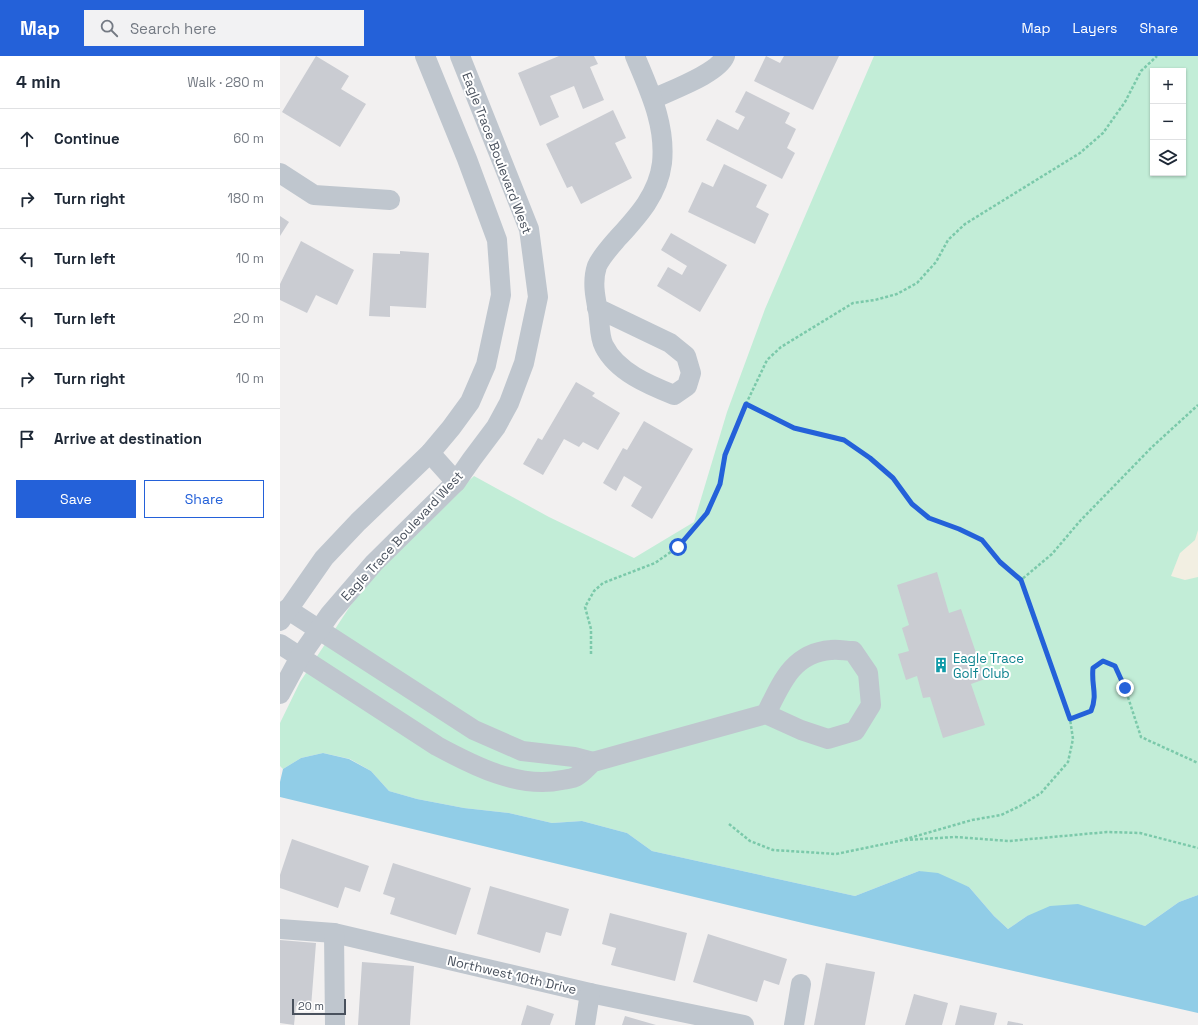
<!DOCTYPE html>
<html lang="en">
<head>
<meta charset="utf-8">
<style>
  :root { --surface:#fff; --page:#f2f2f3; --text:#1f2937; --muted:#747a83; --line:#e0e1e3; --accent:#2461d9 }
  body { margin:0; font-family:"Space Grotesk",sans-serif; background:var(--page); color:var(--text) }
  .controls { position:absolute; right:12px; top:12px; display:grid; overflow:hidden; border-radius:0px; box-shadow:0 1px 3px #0004 }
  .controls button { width:36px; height:36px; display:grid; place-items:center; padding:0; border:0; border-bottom:1px solid var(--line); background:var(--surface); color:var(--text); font:20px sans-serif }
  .scale { position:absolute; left:12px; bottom:10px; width:54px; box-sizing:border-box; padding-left:4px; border:2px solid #49515d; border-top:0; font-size:11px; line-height:14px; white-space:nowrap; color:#49515d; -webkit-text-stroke:3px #fff; paint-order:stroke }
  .stop { position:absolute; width:12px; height:12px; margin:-9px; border:3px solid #2461d9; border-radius:50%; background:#fff }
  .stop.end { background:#2461d9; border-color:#fff; box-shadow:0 1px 4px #0008 }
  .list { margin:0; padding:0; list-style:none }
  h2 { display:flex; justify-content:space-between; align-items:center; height:52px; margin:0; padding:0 16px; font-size:17px }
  h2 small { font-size:13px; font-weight:400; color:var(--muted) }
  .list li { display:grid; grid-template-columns:26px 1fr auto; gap:12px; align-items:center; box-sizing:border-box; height:60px; padding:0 16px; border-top:1px solid var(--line) }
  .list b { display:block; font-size:15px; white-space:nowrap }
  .list em { font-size:13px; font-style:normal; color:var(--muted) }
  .actions { display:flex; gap:8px; padding:12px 16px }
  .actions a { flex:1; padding:9px 0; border:1px solid var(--accent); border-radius:0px; text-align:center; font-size:14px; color:var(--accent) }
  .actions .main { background:var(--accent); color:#fff }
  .icon { flex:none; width:22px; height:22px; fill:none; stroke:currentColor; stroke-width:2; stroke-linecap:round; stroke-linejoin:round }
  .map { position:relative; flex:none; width:918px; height:969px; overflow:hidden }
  header { display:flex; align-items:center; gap:24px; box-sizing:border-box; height:56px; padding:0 20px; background:var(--accent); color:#fff }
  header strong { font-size:19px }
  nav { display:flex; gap:22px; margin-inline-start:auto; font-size:14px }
  .search { width:280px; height:36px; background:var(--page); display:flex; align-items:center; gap:10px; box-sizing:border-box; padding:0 14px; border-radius:0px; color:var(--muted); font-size:15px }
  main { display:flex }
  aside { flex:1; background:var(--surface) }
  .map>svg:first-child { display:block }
  .green { fill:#c2edd7; fill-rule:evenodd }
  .sand { fill:#f2efe2 }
  .water { fill:#91cde7 }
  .building { fill:#caccd2 }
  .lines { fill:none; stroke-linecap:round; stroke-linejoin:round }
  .path { stroke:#7bc9aa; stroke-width:2.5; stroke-dasharray:3 2; stroke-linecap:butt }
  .minor { stroke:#bfc6ce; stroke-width:20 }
  .route { stroke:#2461d9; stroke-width:5 }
  .labels { text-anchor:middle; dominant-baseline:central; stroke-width:4; stroke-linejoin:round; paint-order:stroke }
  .street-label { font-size:13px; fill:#49515d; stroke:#fff }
  .culture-label { font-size:13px; fill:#0d838f; stroke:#fff; text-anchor:start }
</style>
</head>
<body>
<header>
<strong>Map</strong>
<div class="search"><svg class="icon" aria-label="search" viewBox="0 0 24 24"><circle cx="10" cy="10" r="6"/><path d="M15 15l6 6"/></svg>Search here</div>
<nav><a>Map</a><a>Layers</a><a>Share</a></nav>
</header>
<main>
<aside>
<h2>4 min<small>Walk · 280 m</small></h2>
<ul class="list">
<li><svg class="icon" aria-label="ahead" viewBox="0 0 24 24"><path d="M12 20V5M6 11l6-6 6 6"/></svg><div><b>Continue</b></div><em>60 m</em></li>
<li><svg class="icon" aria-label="right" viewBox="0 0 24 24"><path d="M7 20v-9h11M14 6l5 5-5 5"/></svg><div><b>Turn right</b></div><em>180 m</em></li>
<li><svg class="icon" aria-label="left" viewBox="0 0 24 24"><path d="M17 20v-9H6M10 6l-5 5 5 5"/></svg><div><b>Turn left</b></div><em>10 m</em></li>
<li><svg class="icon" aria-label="left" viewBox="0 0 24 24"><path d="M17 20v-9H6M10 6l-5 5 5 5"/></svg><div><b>Turn left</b></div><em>20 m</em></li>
<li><svg class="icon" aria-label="right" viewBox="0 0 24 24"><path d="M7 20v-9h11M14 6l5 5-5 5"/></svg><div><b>Turn right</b></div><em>10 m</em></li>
<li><svg class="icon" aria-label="arrive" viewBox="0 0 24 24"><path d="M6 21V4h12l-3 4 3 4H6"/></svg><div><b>Arrive at destination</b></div></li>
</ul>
<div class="actions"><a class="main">Save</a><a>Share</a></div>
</aside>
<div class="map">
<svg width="918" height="969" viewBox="0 0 918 969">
  <rect width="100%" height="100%" fill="#f2f0f0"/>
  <path class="green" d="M 594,0 L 918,0 L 918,839 L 899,846 L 865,870 L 841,863 L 747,860 L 728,873 L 714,860 L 689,831 L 639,815 L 575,840 L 372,795 L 347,777 L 302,765 L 272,767 L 229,757 L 184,752 L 137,743 L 109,735 L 91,715 L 70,703 L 43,697 L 21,702 L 3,713 L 0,710 L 0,667 L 20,626 L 96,511 L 194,420 L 269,461 L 354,502 L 414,466 L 447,356 L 485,253 ZM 873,15 L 903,15 L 903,117 L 873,117 Z"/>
  <polygon class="sand" points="918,474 918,521 905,524 891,520 900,497 915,484"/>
  <polygon class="water" points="43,697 69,703 91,715 109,735 137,743 184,752 229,757 272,767 302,765 347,777 372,795 575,840 639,815 658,817 689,831 714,860 728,873 747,860 770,850 798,848 865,870 899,846 918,839 918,957 527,868 0,741 0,726 3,713 21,702"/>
  <g class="building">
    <polygon points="36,0 69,20 61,33 86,48 60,91 2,56"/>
    <polygon points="279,0 314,0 318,8 310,11 324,44 303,53 294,30 270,40 279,61 260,70 238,17"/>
    <polygon points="486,0 500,7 504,0 559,0 533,54 474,25"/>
    <polygon points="466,35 510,57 505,67 516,73 507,92 515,97 502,123 426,84 437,63 458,74 465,61 455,56"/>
    <polygon points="333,54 346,82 335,87 352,122 301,148 292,130 287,132 266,88"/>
    <polygon points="444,108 487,129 476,151 489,158 475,188 408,156 422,126 433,131"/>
    <polygon points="0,160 9,166 0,180"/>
    <polygon points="391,177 447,209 420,256 377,230 388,211 402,219 407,210 381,194"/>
    <polygon points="21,185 74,214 57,249 36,239 27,257 0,244 0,228"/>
    <polygon points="120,195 149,197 146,252 110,250 110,261 89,260 93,197 120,198"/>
    <polygon points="296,326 315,337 312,340 340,357 318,394 303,386 299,391 284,383 263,419 243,408 258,382 262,384"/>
    <polygon points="364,365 413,393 372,463 351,450 362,431 344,420 336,435 323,427 343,392 347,394"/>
    <polygon points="657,516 669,557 681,553 705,623 691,628 705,669 663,682 650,641 643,642 637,620 626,624 618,598 629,595 622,572 629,569 617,529"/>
    <polygon points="12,783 89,810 80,836 65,831 58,852 0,832 0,819"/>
    <polygon points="113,807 191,832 176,879 110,858 115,842 103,838"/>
    <polygon points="210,830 289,853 281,880 266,876 260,897 197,878"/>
    <polygon points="330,857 407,877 395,925 331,909 336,892 322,888"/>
    <polygon points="428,878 507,903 499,929 484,924 477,946 413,926"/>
    <polygon points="0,884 36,887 31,951 16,950 14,969 0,967"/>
    <polygon points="82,906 134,910 130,969 78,969"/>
    <polygon points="546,907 595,916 585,969 534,969"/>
    <polygon points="634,938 668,947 662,969 625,969"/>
    <polygon points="247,949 274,958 270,969 241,969"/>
    <polygon points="680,949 717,957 714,969 675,969"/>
    <polygon points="345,960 376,969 342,969"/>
    <polygon points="728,965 743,968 743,969 727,969"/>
  </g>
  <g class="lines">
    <g class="path">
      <polyline points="466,348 487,304 501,291 573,247 595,244 617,238 637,227 656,206 668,184 685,168 800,97 823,77 845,46 861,15 877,0"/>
      <polyline points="311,598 311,573 305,551 314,535 323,527 375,507 398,491 427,457 440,428 445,399 466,348 514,372 564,384 590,402 613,422 632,448 649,462 679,473 702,484 720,506 741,524"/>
      <polyline points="790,663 741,524 772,498 800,465 872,391 918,349"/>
      <path d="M 449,768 L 470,785 L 493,794 L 556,798 L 619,785 L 692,764 L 721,759 L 740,750 L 761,737 L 788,706 L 793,683 L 790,663 L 811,655 C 818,638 811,630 813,612 L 823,605 L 835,610 L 845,632 L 861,681 L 918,707"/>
      <polyline points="625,784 675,781 729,785 827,776 860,777 918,792"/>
    </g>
    <g class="minor">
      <path d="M 373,43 C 391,34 438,18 445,0"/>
      <polyline points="0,117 34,139 110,144"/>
      <path d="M 317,252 L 390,287 L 406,300 L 411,317 L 407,330 L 394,339 C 369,329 337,316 324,290 C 319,281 320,265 318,255 C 315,240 312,225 317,210 C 321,201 330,191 337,183 C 357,161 378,139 382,107 C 386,68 369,34 355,0"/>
      <polyline points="150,397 176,426"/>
      <polyline points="7,553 194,674 242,695 294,701 313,706"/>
      <polyline points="0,565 44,502 78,466 150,397 171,372 190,346 206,309 221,239 217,184 187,103 145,0"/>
      <path d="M 0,588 L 157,690 C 194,710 239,733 282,724 C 287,723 293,723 297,720 C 303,717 308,710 313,706 L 486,658 L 521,674 L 548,683 L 575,675 L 591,649 L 588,617 L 573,595 C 566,595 558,593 551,594 C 512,597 501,628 486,658"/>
      <polyline points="0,638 20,601 50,558 94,507 176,426 192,403 216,371 229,347 244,307 258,241 249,173 180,0"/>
      <polyline points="0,873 54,877 310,937 464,969"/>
      <polyline points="54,877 55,969"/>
      <polyline points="305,969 310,937"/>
      <polyline points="514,969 521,928"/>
    </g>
  </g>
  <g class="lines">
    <path class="route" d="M 398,491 L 427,457 L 440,428 L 445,399 L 466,348 L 514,372 L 564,384 L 590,402 L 613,422 L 632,448 L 649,462 L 679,473 L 702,484 L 720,506 L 741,524 L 790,663 L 811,655 C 818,638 811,630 813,612 L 823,605 L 835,610 L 845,632"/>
  </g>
  <defs>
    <g id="building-bare" transform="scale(1.2)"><path d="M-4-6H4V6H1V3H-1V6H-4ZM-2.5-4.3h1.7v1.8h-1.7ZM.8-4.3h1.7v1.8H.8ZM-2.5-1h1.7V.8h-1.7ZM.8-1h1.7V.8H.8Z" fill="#0f9aa8" stroke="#fff" stroke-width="2.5" paint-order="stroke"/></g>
  </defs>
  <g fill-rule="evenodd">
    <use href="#building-bare" x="661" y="609"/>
  </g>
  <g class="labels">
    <g class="street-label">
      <text transform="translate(217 97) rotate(69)">Eagle Trace Boulevard West</text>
      <text transform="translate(122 480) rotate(-47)">Eagle Trace Boulevard West</text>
      <text transform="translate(232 919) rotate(13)">Northwest 10th Drive</text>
    </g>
    <g class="culture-label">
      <text x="673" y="602">Eagle Trace<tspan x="673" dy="15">Golf Club</tspan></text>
    </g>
  </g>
</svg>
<div class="controls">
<button>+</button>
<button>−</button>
<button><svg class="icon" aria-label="layers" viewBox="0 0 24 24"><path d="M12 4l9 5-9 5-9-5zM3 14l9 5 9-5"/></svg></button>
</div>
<div class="scale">20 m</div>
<div class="stop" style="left:398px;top:491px"></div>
<div class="stop end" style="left:845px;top:632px"></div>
</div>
</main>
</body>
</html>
